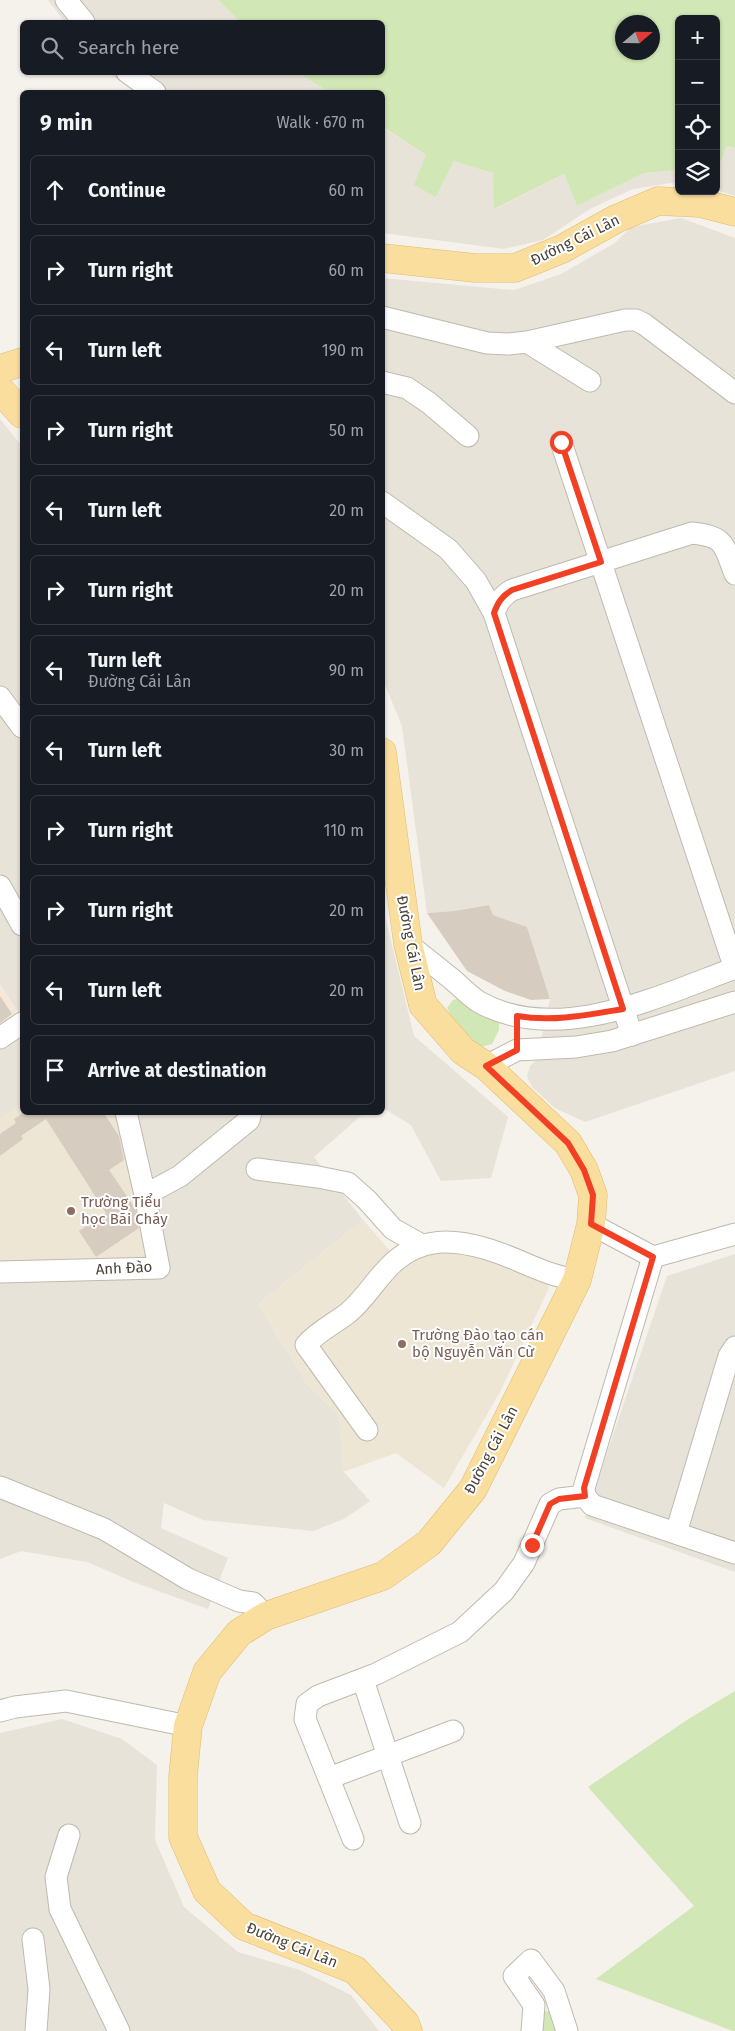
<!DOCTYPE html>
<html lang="en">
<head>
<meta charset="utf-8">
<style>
  :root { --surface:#171b24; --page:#20242c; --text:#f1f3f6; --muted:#9ea1a6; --line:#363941 }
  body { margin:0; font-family:"Fira Sans",sans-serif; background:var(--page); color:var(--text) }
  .controls { position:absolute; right:15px; top:15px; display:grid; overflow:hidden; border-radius:8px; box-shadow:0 1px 4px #0004 }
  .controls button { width:45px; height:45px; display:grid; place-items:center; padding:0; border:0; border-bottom:1px solid var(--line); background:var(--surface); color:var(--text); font:25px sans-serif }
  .compass { position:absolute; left:615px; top:15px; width:45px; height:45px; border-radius:50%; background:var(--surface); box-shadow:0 1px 4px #0004; rotate:70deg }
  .stop { position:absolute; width:15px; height:15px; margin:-11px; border:4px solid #f24025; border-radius:50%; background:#fff }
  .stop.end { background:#f24025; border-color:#fff; box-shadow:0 1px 5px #0008 }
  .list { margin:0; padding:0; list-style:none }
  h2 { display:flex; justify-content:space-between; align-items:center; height:65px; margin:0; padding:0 20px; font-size:21px }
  h2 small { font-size:16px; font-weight:400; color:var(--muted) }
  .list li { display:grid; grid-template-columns:32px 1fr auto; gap:15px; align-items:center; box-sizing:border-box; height:70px; margin:0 10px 10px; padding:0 10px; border:1px solid var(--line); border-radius:8px }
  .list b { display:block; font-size:19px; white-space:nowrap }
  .list p { margin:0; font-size:16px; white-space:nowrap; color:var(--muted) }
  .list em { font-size:16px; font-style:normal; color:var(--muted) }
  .icon { flex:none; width:28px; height:28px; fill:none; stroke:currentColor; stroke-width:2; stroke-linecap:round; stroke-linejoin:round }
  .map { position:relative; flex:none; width:735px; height:2031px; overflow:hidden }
  .search { position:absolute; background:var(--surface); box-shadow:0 1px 4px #0004; left:20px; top:20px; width:365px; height:55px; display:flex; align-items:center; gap:12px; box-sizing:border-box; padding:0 18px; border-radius:8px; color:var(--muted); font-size:19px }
  .panel { position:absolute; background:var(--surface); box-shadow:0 1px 4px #0004; left:20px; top:90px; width:365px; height:1025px; border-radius:8px }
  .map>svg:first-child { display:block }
  .residential { fill:#e8e3d9 }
  .commercial { fill:#f5e8d7 }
  .education { fill:#ede6d5 }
  .green { fill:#d1e7b5; fill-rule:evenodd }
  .building { fill:#d6cdc0 }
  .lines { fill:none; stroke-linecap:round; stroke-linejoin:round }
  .minor-casing { stroke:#c0b9ad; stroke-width:23 }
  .major-casing { stroke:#e0bc6d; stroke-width:29 }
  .minor { stroke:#fff; stroke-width:21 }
  .major { stroke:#fade9e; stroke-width:28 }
  .route { stroke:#f24025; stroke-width:6 }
  .education-dot { fill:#8d6e63; stroke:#fff; stroke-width:2 }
  .labels { text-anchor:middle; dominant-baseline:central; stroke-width:4; stroke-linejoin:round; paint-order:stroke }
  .street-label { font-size:15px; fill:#494239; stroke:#fff }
  .education-label { font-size:15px; fill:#785e54; stroke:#fff; text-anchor:start }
</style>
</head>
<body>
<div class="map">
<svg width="735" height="2031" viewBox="0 0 735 2031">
  <rect width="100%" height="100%" fill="#f5f1eb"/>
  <g class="residential">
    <polygon points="48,0 218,0 240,22 65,22"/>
    <polygon points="109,73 298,73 329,92 134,92"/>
    <polygon points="382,127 426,155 436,197 454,161 493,172 495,209 564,174 577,206 644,173 679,170 679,184 671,183 633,189 590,209 543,240 504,249 383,233"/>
    <polygon points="727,146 735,148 735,196 716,190 716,173"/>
    <polygon points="681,218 735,238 735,1071 585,1122 555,1108 532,1087 527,1076 530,1066 537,1059 550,999 527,927 493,915 489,905 454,911 427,913 402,726 383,680 382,278 514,290 561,274 615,243 631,227"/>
    <polygon points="0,419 22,446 22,1112 364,1113 314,1157 363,1220 258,1304 307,1384 339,1417 344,1472 370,1501 344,1519 313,1531 203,1520 164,1503 161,1528 228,1558 208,1609 136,1583 87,1562 21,1551 0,1559"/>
    <polygon points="383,888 385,916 414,1036 508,1117 491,1178 441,1181 411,1125 383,1108"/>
    <polygon points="735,1254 735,1572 585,1518 667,1276"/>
    <polygon points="62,1719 122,1739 157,1765 155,1840 184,1907 238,1952 300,1970 351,1995 379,2031 0,2031 0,1733"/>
  </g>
  <polygon class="commercial" points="0,984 20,1014 0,1027"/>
  <g class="education">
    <polygon points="22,1103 22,1112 119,1113 151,1255 0,1267 0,1118"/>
    <polygon points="363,1220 391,1252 456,1234 553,1263 548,1290 500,1392 444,1488 396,1453 343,1472 339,1417 307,1384 258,1304"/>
  </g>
  <g class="green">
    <path d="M 218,0 L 735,0 L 735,148 L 727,146 L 716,173 L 716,19 L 679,19 L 679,170 L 644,173 L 577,206 L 564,174 L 494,209 L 493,173 L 454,161 L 436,197 L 414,185 L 426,155 L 383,127 L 382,92 L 329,92 L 298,73 L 382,72 L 382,22 L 240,22 ZM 652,22 L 652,52 L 622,52 L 622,22 Z"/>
    <polygon points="461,998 467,999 499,1022 499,1030 492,1044 480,1047 456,1025 447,1008 453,1000"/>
    <polygon points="735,1691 735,2031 733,2031 596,1979 694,1906 588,1787 690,1718"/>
    <polygon points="540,2011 557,2012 562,2031 539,2031"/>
  </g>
  <g class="building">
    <polygon points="489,905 493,915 527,927 550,999 531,1000 505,991 467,971 427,913 454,911"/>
    <polygon points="0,996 12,1014 0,1023"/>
    <polygon points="24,1112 103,1112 119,1136 124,1160 109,1170 135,1208 139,1228 96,1257 79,1231 106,1213 46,1119 21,1136 23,1139 0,1156 0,1134 16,1123 14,1119"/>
  </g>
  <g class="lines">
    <g class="minor-casing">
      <g id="minor">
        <polyline points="66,0 84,22"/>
        <polyline points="127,72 155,92"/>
        <polyline points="382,317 487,343 508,344 527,342 625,320 636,320 644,324 735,393"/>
        <polyline points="527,342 590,381"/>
        <polyline points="382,382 407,388 429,403 468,436"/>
        <polyline points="561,442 735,969"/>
        <polyline points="382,502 448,549 476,581 494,613"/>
        <polyline points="0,697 22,727"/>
        <polyline points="0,886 22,925"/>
        <path d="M 408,944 C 423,956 438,968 453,980 C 461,987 470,996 479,1002 C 558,1046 659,996 735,968"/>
        <path d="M 632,1035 L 494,613 C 498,602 502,596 512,590 L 692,533 C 726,536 724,546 735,574"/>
        <polyline points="0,1038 22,1023"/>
        <polyline points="486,1066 517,1050 576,1047 612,1041 735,1002"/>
        <polyline points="126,1112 145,1195"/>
        <polyline points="257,1169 318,1177 348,1183 367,1200 393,1229 420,1244"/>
        <polyline points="591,1224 653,1257 735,1234"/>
        <polyline points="653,1257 584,1488 585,1496 592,1505 735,1553"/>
        <polyline points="0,1272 159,1268 145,1195 180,1176 249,1120 251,1112"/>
        <path d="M 367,1430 L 306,1345 C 318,1331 334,1324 348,1313 C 366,1298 377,1277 394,1262 C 422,1237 453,1239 487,1249 C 518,1258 543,1275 577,1280"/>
        <polyline points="0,1487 104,1529 188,1579 239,1601 253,1603 266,1616"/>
        <polyline points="676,1533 729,1356 735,1347"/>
        <polyline points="363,1680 410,1823"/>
        <polyline points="0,1711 15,1707 66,1701 188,1726"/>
        <polyline points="329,1778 453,1731"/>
        <polyline points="69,1835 56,1877 60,1909 119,2031"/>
        <polyline points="353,1839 305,1719 307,1704 318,1696 376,1674 460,1632 504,1591 524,1563 550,1504 559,1499 585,1496"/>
        <polyline points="33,1939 39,1989 36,2031"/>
        <polyline points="532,2031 534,2005 514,1976 531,1960 554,1991 567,2031"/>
      </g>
    </g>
    <g class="major-casing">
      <g id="major">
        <polyline points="382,258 475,268 515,268 562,249 616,219 658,201 700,203 735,212"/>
        <polyline points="0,369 22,362"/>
        <polyline points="0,390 22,414"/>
        <polyline points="382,752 408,944 423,1005 463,1051 486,1066 568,1143 584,1170 593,1195 591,1224 577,1280 473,1489 429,1543 383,1576 266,1616 239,1633 207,1672 188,1726 183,1776 183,1837 207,1891 244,1926 355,1970 405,2023 408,2031"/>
      </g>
    </g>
    <use href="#minor" class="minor"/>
    <use href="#major" class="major"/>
  </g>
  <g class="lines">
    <path class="route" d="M 532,1545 L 550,1504 L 559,1499 L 585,1496 L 584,1488 L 653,1257 L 591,1224 L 593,1195 L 584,1170 L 568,1143 L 486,1066 L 517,1050 L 517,1016 C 553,1022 587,1015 623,1009 L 494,613 C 498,602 502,596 512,590 L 601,562 L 561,442"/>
  </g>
  <g class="education-dot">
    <circle cx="71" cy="1211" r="5"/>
    <circle cx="402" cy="1344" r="5"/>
  </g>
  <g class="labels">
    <g class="street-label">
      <text transform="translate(575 240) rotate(-26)">Đường Cái Lân</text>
      <text transform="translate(411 943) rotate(79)">Đường Cái Lân</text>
      <text transform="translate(124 1268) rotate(-3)">Anh Đào</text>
      <text transform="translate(491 1450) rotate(-62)">Đường Cái Lân</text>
      <text transform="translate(292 1945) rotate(22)">Đường Cái Lân</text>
    </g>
    <g class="education-label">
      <text x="81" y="1202">Trường Tiểu<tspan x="81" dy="17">học Bãi Cháy</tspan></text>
      <text x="412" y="1335">Trường Đào tạo cán<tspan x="412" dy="17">bộ Nguyễn Văn Cừ</tspan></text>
    </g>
  </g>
</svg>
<div class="controls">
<button>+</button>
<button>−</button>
<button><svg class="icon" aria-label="locate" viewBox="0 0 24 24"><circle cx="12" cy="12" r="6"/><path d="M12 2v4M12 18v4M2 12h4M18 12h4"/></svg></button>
<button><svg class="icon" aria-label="layers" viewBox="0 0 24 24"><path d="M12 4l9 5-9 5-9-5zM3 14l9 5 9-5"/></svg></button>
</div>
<svg class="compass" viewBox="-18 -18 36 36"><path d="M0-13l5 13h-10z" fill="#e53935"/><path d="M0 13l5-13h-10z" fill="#9ea1a6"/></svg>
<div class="stop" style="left:561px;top:442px"></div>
<div class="stop end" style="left:532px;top:1545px"></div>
<div class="search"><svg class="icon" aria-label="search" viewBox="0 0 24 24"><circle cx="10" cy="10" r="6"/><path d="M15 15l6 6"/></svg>Search here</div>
<section class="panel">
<h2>9 min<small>Walk · 670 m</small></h2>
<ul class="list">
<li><svg class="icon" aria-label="ahead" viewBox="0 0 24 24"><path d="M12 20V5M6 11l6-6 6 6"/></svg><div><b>Continue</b></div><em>60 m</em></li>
<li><svg class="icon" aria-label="right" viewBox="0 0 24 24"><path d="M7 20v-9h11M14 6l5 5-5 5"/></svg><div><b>Turn right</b></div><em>60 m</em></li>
<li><svg class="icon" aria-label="left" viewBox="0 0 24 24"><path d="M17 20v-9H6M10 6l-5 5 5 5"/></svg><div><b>Turn left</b></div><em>190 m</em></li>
<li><svg class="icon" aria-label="right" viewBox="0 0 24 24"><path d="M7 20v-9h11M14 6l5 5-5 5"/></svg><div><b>Turn right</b></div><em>50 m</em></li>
<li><svg class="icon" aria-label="left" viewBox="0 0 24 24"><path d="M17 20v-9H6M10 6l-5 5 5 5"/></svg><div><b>Turn left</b></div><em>20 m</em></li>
<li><svg class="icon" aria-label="right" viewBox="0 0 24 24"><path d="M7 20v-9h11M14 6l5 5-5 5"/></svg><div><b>Turn right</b></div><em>20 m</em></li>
<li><svg class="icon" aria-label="left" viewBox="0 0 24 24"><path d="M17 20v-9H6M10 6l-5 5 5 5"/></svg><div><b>Turn left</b><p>Đường Cái Lân</p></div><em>90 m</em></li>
<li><svg class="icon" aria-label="left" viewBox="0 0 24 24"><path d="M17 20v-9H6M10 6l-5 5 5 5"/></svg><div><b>Turn left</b></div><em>30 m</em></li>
<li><svg class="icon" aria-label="right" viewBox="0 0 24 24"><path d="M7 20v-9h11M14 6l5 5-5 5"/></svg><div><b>Turn right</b></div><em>110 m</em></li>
<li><svg class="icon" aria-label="right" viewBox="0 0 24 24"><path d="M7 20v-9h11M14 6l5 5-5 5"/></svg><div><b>Turn right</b></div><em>20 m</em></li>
<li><svg class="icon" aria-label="left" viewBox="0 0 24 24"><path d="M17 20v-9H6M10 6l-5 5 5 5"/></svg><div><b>Turn left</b></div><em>20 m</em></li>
<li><svg class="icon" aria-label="arrive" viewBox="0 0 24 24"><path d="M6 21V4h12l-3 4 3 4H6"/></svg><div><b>Arrive at destination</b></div></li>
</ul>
</section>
</div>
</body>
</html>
